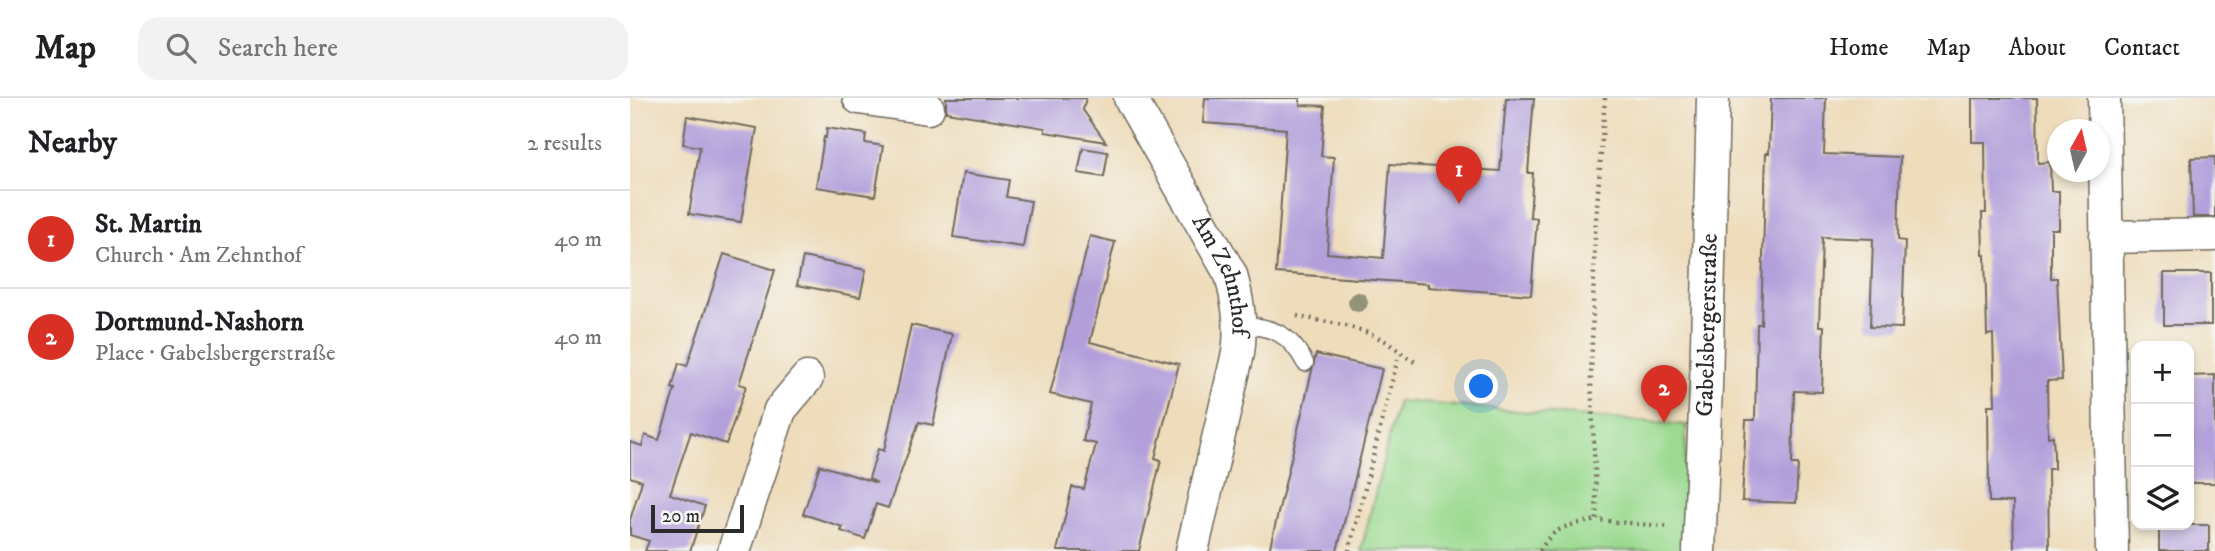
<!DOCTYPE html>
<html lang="en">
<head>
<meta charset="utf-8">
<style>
  :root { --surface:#fff; --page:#f2f2f2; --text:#202124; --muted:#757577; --line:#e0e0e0; --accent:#d93025 }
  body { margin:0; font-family:"IM FELL DW Pica",serif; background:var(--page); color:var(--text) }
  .controls { position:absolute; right:21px; bottom:21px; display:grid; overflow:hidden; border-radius:14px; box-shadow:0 4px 10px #0003 }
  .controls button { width:63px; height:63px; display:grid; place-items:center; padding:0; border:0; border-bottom:2px solid var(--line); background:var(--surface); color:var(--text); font:35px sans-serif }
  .compass { position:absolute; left:1417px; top:21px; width:63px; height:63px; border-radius:50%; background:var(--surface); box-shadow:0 4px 10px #0003; rotate:8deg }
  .scale { position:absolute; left:21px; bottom:18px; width:93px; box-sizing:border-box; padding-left:7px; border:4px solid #2b2b2b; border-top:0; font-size:19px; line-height:24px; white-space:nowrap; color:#2b2b2b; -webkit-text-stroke:5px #f6f6f2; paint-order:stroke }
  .you { position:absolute; left:852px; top:289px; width:24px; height:24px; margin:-18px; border:5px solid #fff; border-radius:50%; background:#1a73e8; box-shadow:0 0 0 10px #1a73e833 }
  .badge { display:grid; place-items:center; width:46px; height:46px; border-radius:50%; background:var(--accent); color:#fff; font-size:23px; font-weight:700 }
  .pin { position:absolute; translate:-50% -58px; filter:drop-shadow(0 2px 4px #0008) }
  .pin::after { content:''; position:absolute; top:37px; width:24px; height:21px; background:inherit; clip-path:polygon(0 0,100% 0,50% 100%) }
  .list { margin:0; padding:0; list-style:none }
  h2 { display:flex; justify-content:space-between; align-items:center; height:91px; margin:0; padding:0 28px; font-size:30px }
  h2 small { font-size:23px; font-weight:400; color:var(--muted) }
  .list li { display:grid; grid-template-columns:46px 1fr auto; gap:21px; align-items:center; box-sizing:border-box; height:98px; padding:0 28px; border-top:2px solid var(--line) }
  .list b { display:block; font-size:26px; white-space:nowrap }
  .list p { margin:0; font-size:23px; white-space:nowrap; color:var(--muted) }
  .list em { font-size:23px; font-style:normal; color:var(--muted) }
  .icon { flex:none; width:38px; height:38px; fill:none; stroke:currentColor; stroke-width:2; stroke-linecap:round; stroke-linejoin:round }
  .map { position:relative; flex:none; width:1585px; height:453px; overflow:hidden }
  header { display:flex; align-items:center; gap:42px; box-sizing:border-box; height:98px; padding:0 35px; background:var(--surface); border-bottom:2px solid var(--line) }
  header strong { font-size:33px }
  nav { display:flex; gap:38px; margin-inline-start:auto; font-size:24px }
  .search { width:490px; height:63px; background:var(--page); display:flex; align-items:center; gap:18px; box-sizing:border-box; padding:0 24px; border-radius:21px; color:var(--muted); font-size:26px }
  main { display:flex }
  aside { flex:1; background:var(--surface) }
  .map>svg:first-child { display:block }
  .green { fill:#9bda90; stroke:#63825e; stroke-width:2 }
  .building { fill:#b3a0db }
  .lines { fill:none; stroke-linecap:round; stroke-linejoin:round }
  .service-casing { stroke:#6f695d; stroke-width:19 }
  .minor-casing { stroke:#6f695d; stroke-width:35 }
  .path { stroke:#6f695d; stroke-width:4.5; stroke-dasharray:2 5; stroke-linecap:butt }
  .service { stroke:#fff; stroke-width:16 }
  .minor { stroke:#fff; stroke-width:32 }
  .tree { fill:#929379 }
  .labels { text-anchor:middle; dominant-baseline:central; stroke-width:7; stroke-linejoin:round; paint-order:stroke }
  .street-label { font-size:24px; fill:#2b2b2b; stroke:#f6f6f2 }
</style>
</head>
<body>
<header>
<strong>Map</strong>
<div class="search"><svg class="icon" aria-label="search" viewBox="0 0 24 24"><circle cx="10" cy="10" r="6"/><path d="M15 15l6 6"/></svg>Search here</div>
<nav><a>Home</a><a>Map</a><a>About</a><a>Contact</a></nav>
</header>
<main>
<aside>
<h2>Nearby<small>2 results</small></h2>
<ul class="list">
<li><span class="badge">1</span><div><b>St. Martin</b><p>Church · Am Zehnthof</p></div><em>40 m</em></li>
<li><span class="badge">2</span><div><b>Dortmund-Nashorn</b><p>Place · Gabelsbergerstraße</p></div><em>40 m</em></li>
</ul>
</aside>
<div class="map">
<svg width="1585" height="453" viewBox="0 0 1585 453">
  <rect width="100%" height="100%" fill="#f6f6f2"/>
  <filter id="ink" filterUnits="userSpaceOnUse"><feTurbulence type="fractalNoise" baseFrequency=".0143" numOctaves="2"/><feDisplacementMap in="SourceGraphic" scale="14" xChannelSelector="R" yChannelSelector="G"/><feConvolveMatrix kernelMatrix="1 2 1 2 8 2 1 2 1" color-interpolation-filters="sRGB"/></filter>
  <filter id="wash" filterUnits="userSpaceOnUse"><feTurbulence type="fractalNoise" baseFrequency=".00686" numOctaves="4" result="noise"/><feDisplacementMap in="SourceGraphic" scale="28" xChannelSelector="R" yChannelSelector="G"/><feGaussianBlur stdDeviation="1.57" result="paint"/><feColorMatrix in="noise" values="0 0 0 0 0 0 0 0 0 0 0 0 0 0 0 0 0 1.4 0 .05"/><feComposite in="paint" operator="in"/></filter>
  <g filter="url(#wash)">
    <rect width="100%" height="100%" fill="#eedcba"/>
    <polygon class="green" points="768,303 1056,327 1054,453 731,453"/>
    <g id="blocks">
      <g class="building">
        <polygon points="316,0 456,0 453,12 476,44 415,34 415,30 316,14"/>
        <polygon points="575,0 670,0 670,7 695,8 691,58 704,59 697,155 753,160 760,66 870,73 876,0 904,0 898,75 903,75 900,119 907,120 901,197 798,189 798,186 646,175 656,31 573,25"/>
        <polygon points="1141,0 1196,0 1194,56 1270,59 1268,142 1275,143 1272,230 1240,229 1243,141 1192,139 1189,228 1194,228 1192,294 1164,293 1162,366 1168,366 1166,405 1112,403 1116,322 1125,322 1127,226 1131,226 1136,55 1139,55"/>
        <polygon points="1342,0 1407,0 1408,65 1420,64 1421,93 1429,93 1429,131 1421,131 1421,180 1427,180 1432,282 1417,283 1418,339 1423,338 1424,355 1424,371 1418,371 1419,453 1384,453 1383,404 1359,404 1358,307 1365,307 1363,236 1357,237 1355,157 1353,157 1352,115 1356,115 1355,44 1342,44"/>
        <polygon points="57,18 127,30 111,124 59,116 70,49 53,46"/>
        <polygon points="197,30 236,36 235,45 253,48 245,98 186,89 194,39 196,40"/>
        <polygon points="453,50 478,54 474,79 448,75"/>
        <polygon points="1585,59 1585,119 1563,119 1561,60"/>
        <polygon points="333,75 379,82 376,99 401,103 393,149 323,139"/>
        <polygon points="460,138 485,144 460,244 549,266 525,360 531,362 509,453 427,453 442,389 454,391 466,346 453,343 461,306 420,296"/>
        <polygon points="94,156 145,172 109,286 116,288 96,346 61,334 40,396 75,408 60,453 15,453 19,443 0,437 0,422 12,383 0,379 0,344 12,348 15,337 29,342 45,291 42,290 49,265 57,268"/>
        <polygon points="173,159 236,172 230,199 167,187"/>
        <rect x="1534" y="175" width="47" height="52"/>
        <polygon points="281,227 322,236 303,327 289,324 258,410 246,406 235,441 211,433 213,429 173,416 190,367 247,385 239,380 248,351 254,353"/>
        <polygon points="686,256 752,271 707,453 639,453"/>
        <polygon points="1585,277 1585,385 1559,385 1559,278"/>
        <rect x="1529" y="427" width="50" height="26"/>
      </g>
    </g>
  </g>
  <g filter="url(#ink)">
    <use href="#blocks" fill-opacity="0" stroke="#6f695d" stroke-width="2"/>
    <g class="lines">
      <g class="service-casing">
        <path id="service" d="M 611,226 C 643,230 659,234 675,265"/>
      </g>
      <g class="minor-casing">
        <g id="minor">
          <polyline points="229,0 298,10"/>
          <path id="s1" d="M 500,0 L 601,177 C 608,204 612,227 608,255 L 562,453"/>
          <polyline points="1474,0 1482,453"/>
          <polyline points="1476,139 1585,137"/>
          <polyline points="104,453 150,312 177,280"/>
          <path id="s2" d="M 1069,453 L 1076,288 L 1083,0"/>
        </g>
      </g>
      <g class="path">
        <polyline points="975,0 965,135 961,280 967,422 1041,429"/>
        <path d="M 667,218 C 696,224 728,228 753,242 C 765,249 772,257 785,264"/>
        <polyline points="719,453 769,256"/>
        <path d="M 910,453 C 924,427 940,427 967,422"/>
      </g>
      <use href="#service" class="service"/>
      <use href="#minor" class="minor"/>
    </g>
    <circle class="tree" cx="728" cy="204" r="10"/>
  </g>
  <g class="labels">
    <g class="street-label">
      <text stroke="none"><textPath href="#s1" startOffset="201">Am Zehnthof</textPath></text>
      <text stroke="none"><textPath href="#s2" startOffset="226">Gabelsbergerstraße</textPath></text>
    </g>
  </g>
</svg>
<div class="controls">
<button>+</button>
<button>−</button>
<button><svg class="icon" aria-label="layers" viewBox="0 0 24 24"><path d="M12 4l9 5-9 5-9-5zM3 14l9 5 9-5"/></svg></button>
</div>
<svg class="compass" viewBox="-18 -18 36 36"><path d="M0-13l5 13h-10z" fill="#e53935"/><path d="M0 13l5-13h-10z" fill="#757577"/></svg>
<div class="scale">20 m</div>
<div class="you"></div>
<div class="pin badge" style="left:829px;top:106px">1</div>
<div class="pin badge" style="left:1034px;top:325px">2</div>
</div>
</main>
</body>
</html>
